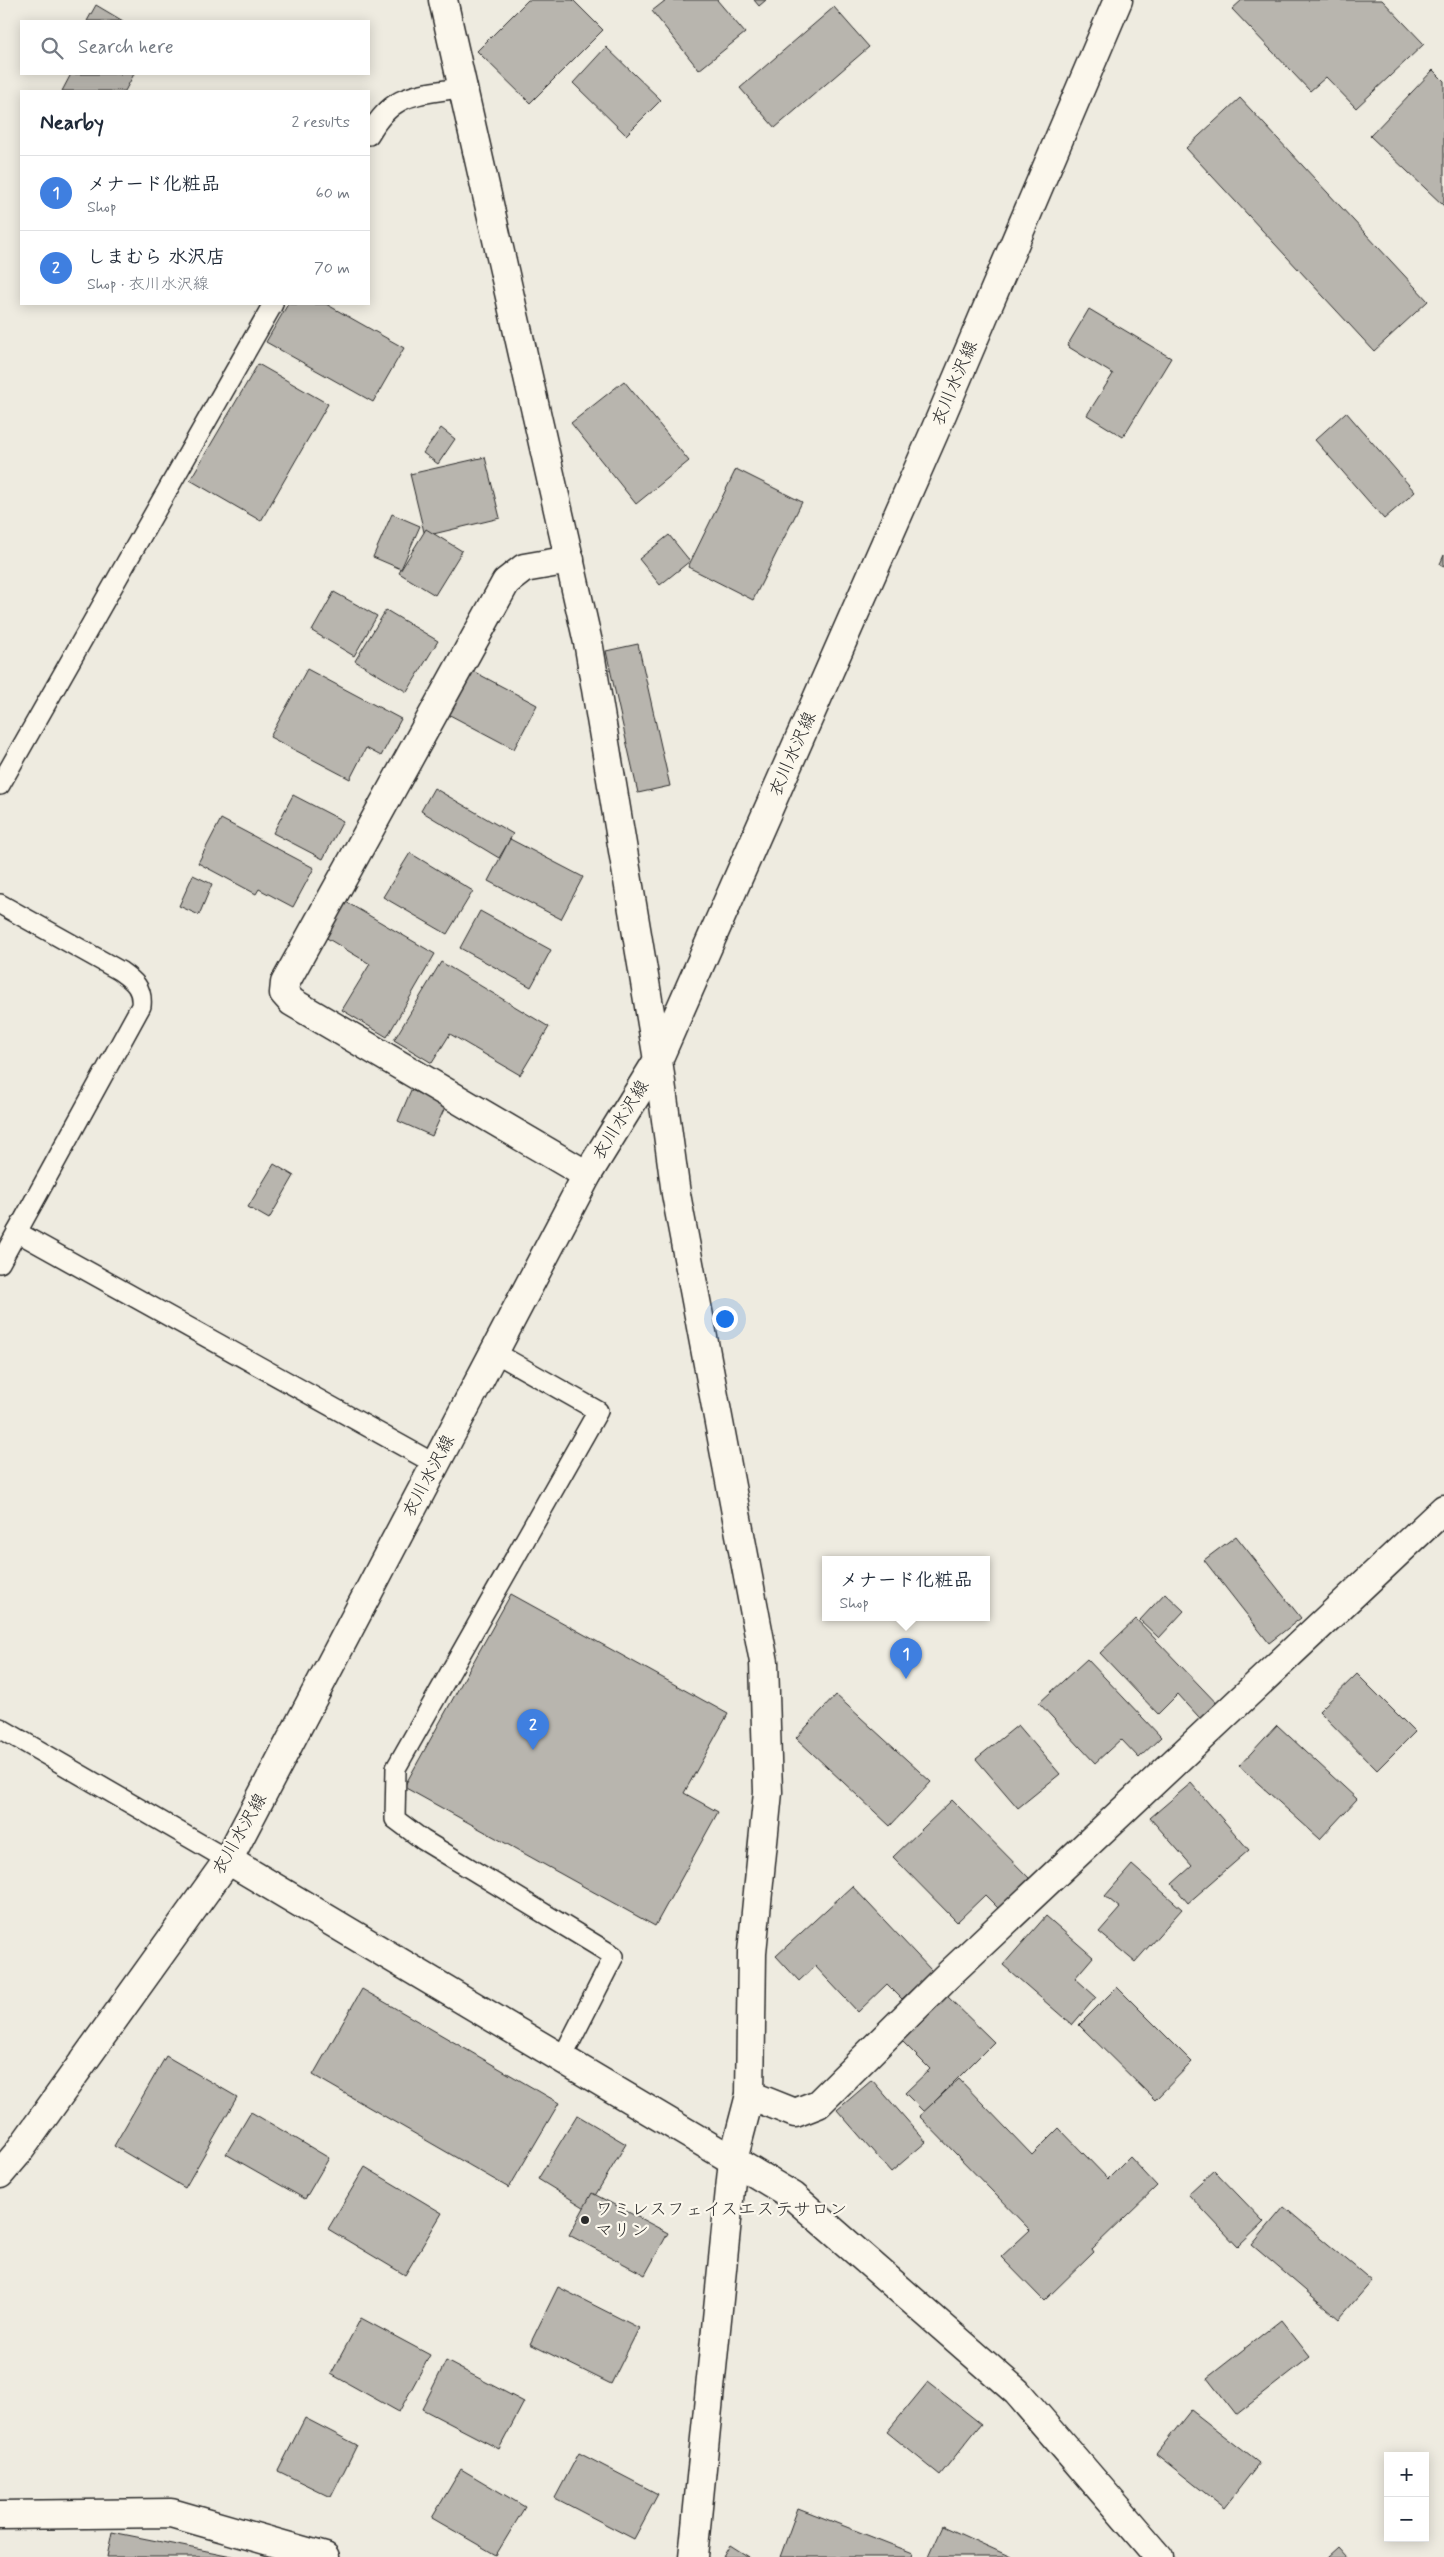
<!DOCTYPE html>
<html lang="en">
<head>
<meta charset="utf-8">
<style>
  :root { --surface:#fff; --page:#f2f2f3; --text:#1f2937; --muted:#747a83; --line:#e0e1e3; --accent:#7c3aed }
  body { margin:0; font-family:Mynerve,"Klee One",sans-serif; background:var(--page); color:var(--text) }
  .controls { position:absolute; right:15px; bottom:15px; display:grid; overflow:hidden; border-radius:0px; box-shadow:0 2px 12px #0003 }
  .controls button { width:45px; height:45px; display:grid; place-items:center; padding:0; border:0; border-bottom:1px solid var(--line); background:var(--surface); color:var(--text); font:25px sans-serif }
  .you { position:absolute; left:724px; top:1318px; width:18px; height:18px; margin:-12px; border:4px solid #fff; border-radius:50%; background:#1a73e8; box-shadow:0 0 0 8px #1a73e833 }
  .badge { display:grid; place-items:center; width:32px; height:32px; border-radius:50%; background:var(--accent); color:#fff; font-size:16px; font-weight:700 }
  .pin { position:absolute; translate:-50% -41px; filter:drop-shadow(0 1px 2px #0008) }
  .pin::after { content:''; position:absolute; top:26px; width:18px; height:15px; background:inherit; clip-path:polygon(0 0,100% 0,50% 100%) }
  .popup { position:absolute; left:822px; top:1556px; width:168px; height:65px; box-sizing:border-box; display:grid; place-content:center; border-radius:0px; background:var(--surface); filter:drop-shadow(0 1px 4px #0005); font-size:16px; white-space:nowrap; color:var(--muted) }
  .popup b { font-size:19px; color:var(--text) }
  .popup::after { content:''; position:absolute; left:50%; top:100%; margin-left:-10px; border:10px solid transparent; border-top-color:var(--surface) }
  .list { margin:0; padding:0; list-style:none }
  h2 { display:flex; justify-content:space-between; align-items:center; height:65px; margin:0; padding:0 20px; font-size:21px }
  h2 small { font-size:16px; font-weight:400; color:var(--muted) }
  .list li { display:grid; grid-template-columns:32px 1fr auto; gap:15px; align-items:center; box-sizing:border-box; height:75px; padding:0 20px; border-top:1px solid var(--line) }
  .list b { display:block; font-size:19px; white-space:nowrap }
  .list p { margin:0; font-size:16px; white-space:nowrap; color:var(--muted) }
  .list em { font-size:16px; font-style:normal; color:var(--muted) }
  .icon { flex:none; width:28px; height:28px; fill:none; stroke:currentColor; stroke-width:2; stroke-linecap:round; stroke-linejoin:round }
  .map { position:relative; flex:none; width:1444px; height:2557px; overflow:hidden }
  .search { position:absolute; background:var(--surface); box-shadow:0 2px 12px #0003; left:20px; top:20px; width:350px; height:55px; display:flex; align-items:center; gap:12px; box-sizing:border-box; padding:0 18px; border-radius:0px; color:var(--muted); font-size:19px }
  .panel { position:absolute; background:var(--surface); box-shadow:0 2px 12px #0003; left:20px; top:90px; width:350px; height:215px; border-radius:0px }
  .map>svg:first-child { display:block }
  .building { fill:#b8b5ae; stroke:#2b2b2b }
  .lines { fill:none; stroke-linecap:round; stroke-linejoin:round }
  .service-casing { stroke:#2b2b2b; stroke-width:22 }
  .minor-casing { stroke:#2b2b2b; stroke-width:31 }
  .tertiary-casing { stroke:#2b2b2b; stroke-width:31 }
  .secondary-casing { stroke:#2b2b2b; stroke-width:31 }
  .service { stroke:#fbf7ec; stroke-width:19 }
  .minor { stroke:#fbf7ec; stroke-width:28 }
  .tertiary { stroke:#fbf7ec; stroke-width:28 }
  .secondary { stroke:#fbf7ec; stroke-width:28 }
  .poi-dot { fill:#2b2b2b; stroke:#fbf7ec; stroke-width:2 }
  .labels { text-anchor:middle; dominant-baseline:central; stroke-width:4.5; stroke-linejoin:round; paint-order:stroke }
  .street-label { font-size:18px; fill:#2b2b2b; stroke:#fbf7ec }
  .poi-label { font-size:18px; fill:#2b2b2b; stroke:#fbf7ec; text-anchor:start }
</style>
</head>
<body>
<div class="map">
<svg width="1444" height="2557" viewBox="0 0 1444 2557">
  <rect width="100%" height="100%" fill="#eeebe0"/>
  <filter id="ink" filterUnits="userSpaceOnUse"><feTurbulence type="fractalNoise" baseFrequency=".02" numOctaves="2"/><feDisplacementMap in="SourceGraphic" scale="10" xChannelSelector="R" yChannelSelector="G"/><feConvolveMatrix kernelMatrix="1 2 1 2 8 2 1 2 1" color-interpolation-filters="sRGB"/></filter>
  <g filter="url(#ink)">
    <g class="building">
      <polygon points="528,0 573,0 603,30 530,103 477,51"/>
      <polygon points="666,0 717,0 745,33 699,70 652,11"/>
      <polygon points="754,0 766,0 759,6"/>
      <polygon points="1242,0 1382,0 1424,44 1356,108 1326,77 1310,91 1232,9"/>
      <polygon points="96,5 123,21 87,21"/>
      <polygon points="834,7 869,47 775,128 740,88"/>
      <polygon points="606,47 661,100 626,135 573,83"/>
      <polygon points="1433,70 1444,81 1444,206 1370,136"/>
      <polygon points="71,74 134,74 125,91 62,91"/>
      <polygon points="1240,98 1428,301 1374,351 1186,148"/>
      <polygon points="288,304 326,304 404,348 373,402 266,342"/>
      <polygon points="1089,309 1171,358 1123,437 1087,415 1113,374 1067,346"/>
      <polygon points="258,364 328,404 261,521 190,480"/>
      <polygon points="624,381 689,461 636,504 571,423"/>
      <polygon points="1346,412 1415,492 1384,519 1315,440"/>
      <polygon points="441,428 455,439 438,464 423,453"/>
      <polygon points="485,457 500,518 425,536 410,474"/>
      <polygon points="736,469 802,502 753,600 688,567"/>
      <polygon points="392,514 420,526 401,569 373,557"/>
      <polygon points="426,529 462,551 435,595 399,573"/>
      <polygon points="669,535 690,561 660,585 639,559"/>
      <polygon points="1444,555 1444,566 1440,564"/>
      <polygon points="334,592 377,616 354,656 312,631"/>
      <polygon points="386,610 438,641 407,692 355,661"/>
      <polygon points="638,644 670,786 638,793 606,651"/>
      <polygon points="307,669 401,719 381,756 366,748 350,779 270,737"/>
      <polygon points="469,669 537,705 514,749 446,713"/>
      <polygon points="434,788 513,834 499,858 421,811"/>
      <polygon points="293,795 343,821 323,859 273,833"/>
      <polygon points="221,819 314,868 293,907 259,889 256,894 198,863"/>
      <polygon points="510,839 583,877 561,919 488,881"/>
      <polygon points="410,853 473,891 447,934 383,897"/>
      <polygon points="193,875 212,884 199,915 179,906"/>
      <polygon points="346,902 435,954 387,1037 342,1010 370,964 325,937"/>
      <polygon points="480,911 551,950 531,987 460,948"/>
      <polygon points="441,962 549,1027 520,1075 450,1034 432,1063 394,1040"/>
      <polygon points="411,1090 446,1105 432,1136 398,1121"/>
      <polygon points="274,1164 294,1176 269,1219 248,1207"/>
      <polygon points="1236,1536 1301,1618 1269,1643 1204,1560"/>
      <polygon points="1165,1593 1184,1611 1159,1638 1140,1620"/>
      <polygon points="511,1594 728,1714 684,1793 718,1812 655,1926 404,1787"/>
      <polygon points="1136,1619 1223,1710 1207,1726 1178,1694 1158,1714 1100,1653"/>
      <polygon points="1087,1659 1161,1737 1139,1758 1121,1739 1095,1763 1039,1703"/>
      <polygon points="1357,1674 1415,1732 1377,1770 1319,1711"/>
      <polygon points="836,1695 931,1782 890,1826 796,1738"/>
      <polygon points="1018,1725 1060,1774 1018,1808 976,1759"/>
      <polygon points="1277,1725 1357,1799 1320,1839 1239,1766"/>
      <polygon points="1191,1783 1249,1850 1188,1903 1172,1884 1192,1866 1150,1818"/>
      <polygon points="952,1800 1035,1884 1004,1914 985,1895 957,1922 893,1857"/>
      <polygon points="1132,1865 1182,1909 1135,1962 1099,1932 1120,1908 1105,1896"/>
      <polygon points="852,1886 932,1971 902,1999 887,1984 858,2012 815,1966 799,1981 776,1956"/>
      <polygon points="1046,1916 1093,1957 1075,1978 1096,1997 1072,2025 1003,1965"/>
      <polygon points="1117,1987 1192,2062 1155,2100 1079,2025"/>
      <polygon points="362,1989 559,2103 509,2188 313,2075"/>
      <polygon points="945,1994 994,2042 924,2112 905,2093 930,2069 900,2039"/>
      <polygon points="166,2056 237,2097 185,2188 114,2146"/>
      <polygon points="959,2079 1032,2155 1059,2128 1108,2179 1130,2157 1157,2186 1092,2249 1094,2252 1044,2301 1001,2257 1030,2230 919,2116"/>
      <polygon points="872,2080 926,2142 891,2172 837,2110"/>
      <polygon points="251,2112 329,2158 305,2199 226,2154"/>
      <polygon points="577,2115 626,2144 587,2209 538,2179"/>
      <polygon points="365,2167 442,2213 405,2275 328,2229"/>
      <polygon points="1214,2170 1264,2222 1238,2247 1188,2194"/>
      <polygon points="592,2193 668,2233 645,2275 569,2235"/>
      <polygon points="1284,2207 1372,2281 1339,2319 1252,2245"/>
      <polygon points="558,2287 639,2328 611,2384 530,2344"/>
      <polygon points="361,2318 430,2355 399,2412 331,2374"/>
      <polygon points="1281,2320 1310,2357 1236,2415 1207,2378"/>
      <polygon points="446,2361 524,2402 499,2449 422,2409"/>
      <polygon points="928,2382 981,2424 940,2475 887,2432"/>
      <polygon points="1191,2410 1259,2463 1224,2508 1156,2454"/>
      <polygon points="305,2418 357,2445 331,2497 278,2471"/>
      <polygon points="579,2453 658,2494 634,2539 555,2498"/>
      <polygon points="461,2469 525,2507 496,2555 432,2518"/>
      <polygon points="798,2508 913,2553 912,2557 780,2557"/>
      <polygon points="943,2526 1011,2557 929,2557"/>
      <polygon points="112,2532 237,2557 107,2557"/>
      <polygon points="730,2545 749,2557 723,2557"/>
      <polygon points="1338,2547 1347,2557 1327,2557"/>
    </g>
    <g class="lines">
      <g class="service-casing">
        <g id="service">
          <path d="M 369,135 C 394,90 418,96 463,87"/>
          <polyline points="0,785 273,304"/>
          <path d="M 0,904 L 120,971 C 134,981 143,988 141,1006 L 0,1263"/>
          <polyline points="17,1232 435,1464"/>
          <polyline points="494,1352 598,1411 396,1768 395,1819 423,1840 614,1956 562,2058"/>
          <polyline points="0,1728 228,1860"/>
        </g>
      </g>
      <g class="minor-casing">
        <g id="minor">
          <polyline points="570,560 524,568 506,582 285,983 284,993 292,1002 587,1175"/>
          <polyline points="658,1060 676,1194 764,1662 768,1792 752,1952 750,2095 733,2160 693,2557"/>
          <polyline points="750,2095 795,2113 818,2104 946,1977 1444,1509"/>
          <polyline points="0,2515 171,2513 325,2557"/>
        </g>
      </g>
      <g class="tertiary-casing">
        <g id="tertiary">
          <polyline points="443,0 589,647 658,1060"/>
          <polyline points="228,1860 793,2196 1017,2392 1159,2557"/>
        </g>
      </g>
      <g class="secondary-casing">
        <polyline id="secondary" points="0,2174 17,2154 228,1860 587,1175 658,1060 934,433 1118,0"/>
      </g>
      <use href="#service" class="service"/>
      <use href="#minor" class="minor"/>
      <use href="#tertiary" class="tertiary"/>
      <use href="#secondary" class="secondary"/>
    </g>
  </g>
  <circle class="poi-dot" cx="585" cy="2220" r="5"/>
  <g class="labels">
    <g class="street-label">
      <text transform="translate(955 383) rotate(-67)">衣川水沢線</text>
      <text transform="translate(793 754) rotate(-66)">衣川水沢線</text>
      <text transform="translate(621 1120) rotate(-58)">衣川水沢線</text>
      <text transform="translate(429 1476) rotate(-62)">衣川水沢線</text>
      <text transform="translate(240 1834) rotate(-60)">衣川水沢線</text>
    </g>
    <g class="poi-label">
      <text x="595" y="2210">ワミレスフェイスエステサロン<tspan x="595" dy="21">マリン</tspan></text>
    </g>
  </g>
</svg>
<div class="controls">
<button>+</button>
<button>−</button>
</div>
<div class="you"></div>
<div class="pin badge" style="left:906px;top:1679px;background:#3f7fe0">1</div>
<div class="popup"><b>メナード化粧品</b>Shop</div>
<div class="pin badge" style="left:533px;top:1750px;background:#3f7fe0">2</div>
<div class="search"><svg class="icon" aria-label="search" viewBox="0 0 24 24"><circle cx="10" cy="10" r="6"/><path d="M15 15l6 6"/></svg>Search here</div>
<section class="panel">
<h2>Nearby<small>2 results</small></h2>
<ul class="list">
<li><span class="badge" style="background:#3f7fe0">1</span><div><b>メナード化粧品</b><p>Shop</p></div><em>60 m</em></li>
<li><span class="badge" style="background:#3f7fe0">2</span><div><b>しまむら 水沢店</b><p>Shop · 衣川水沢線</p></div><em>70 m</em></li>
</ul>
</section>
</div>
</body>
</html>
